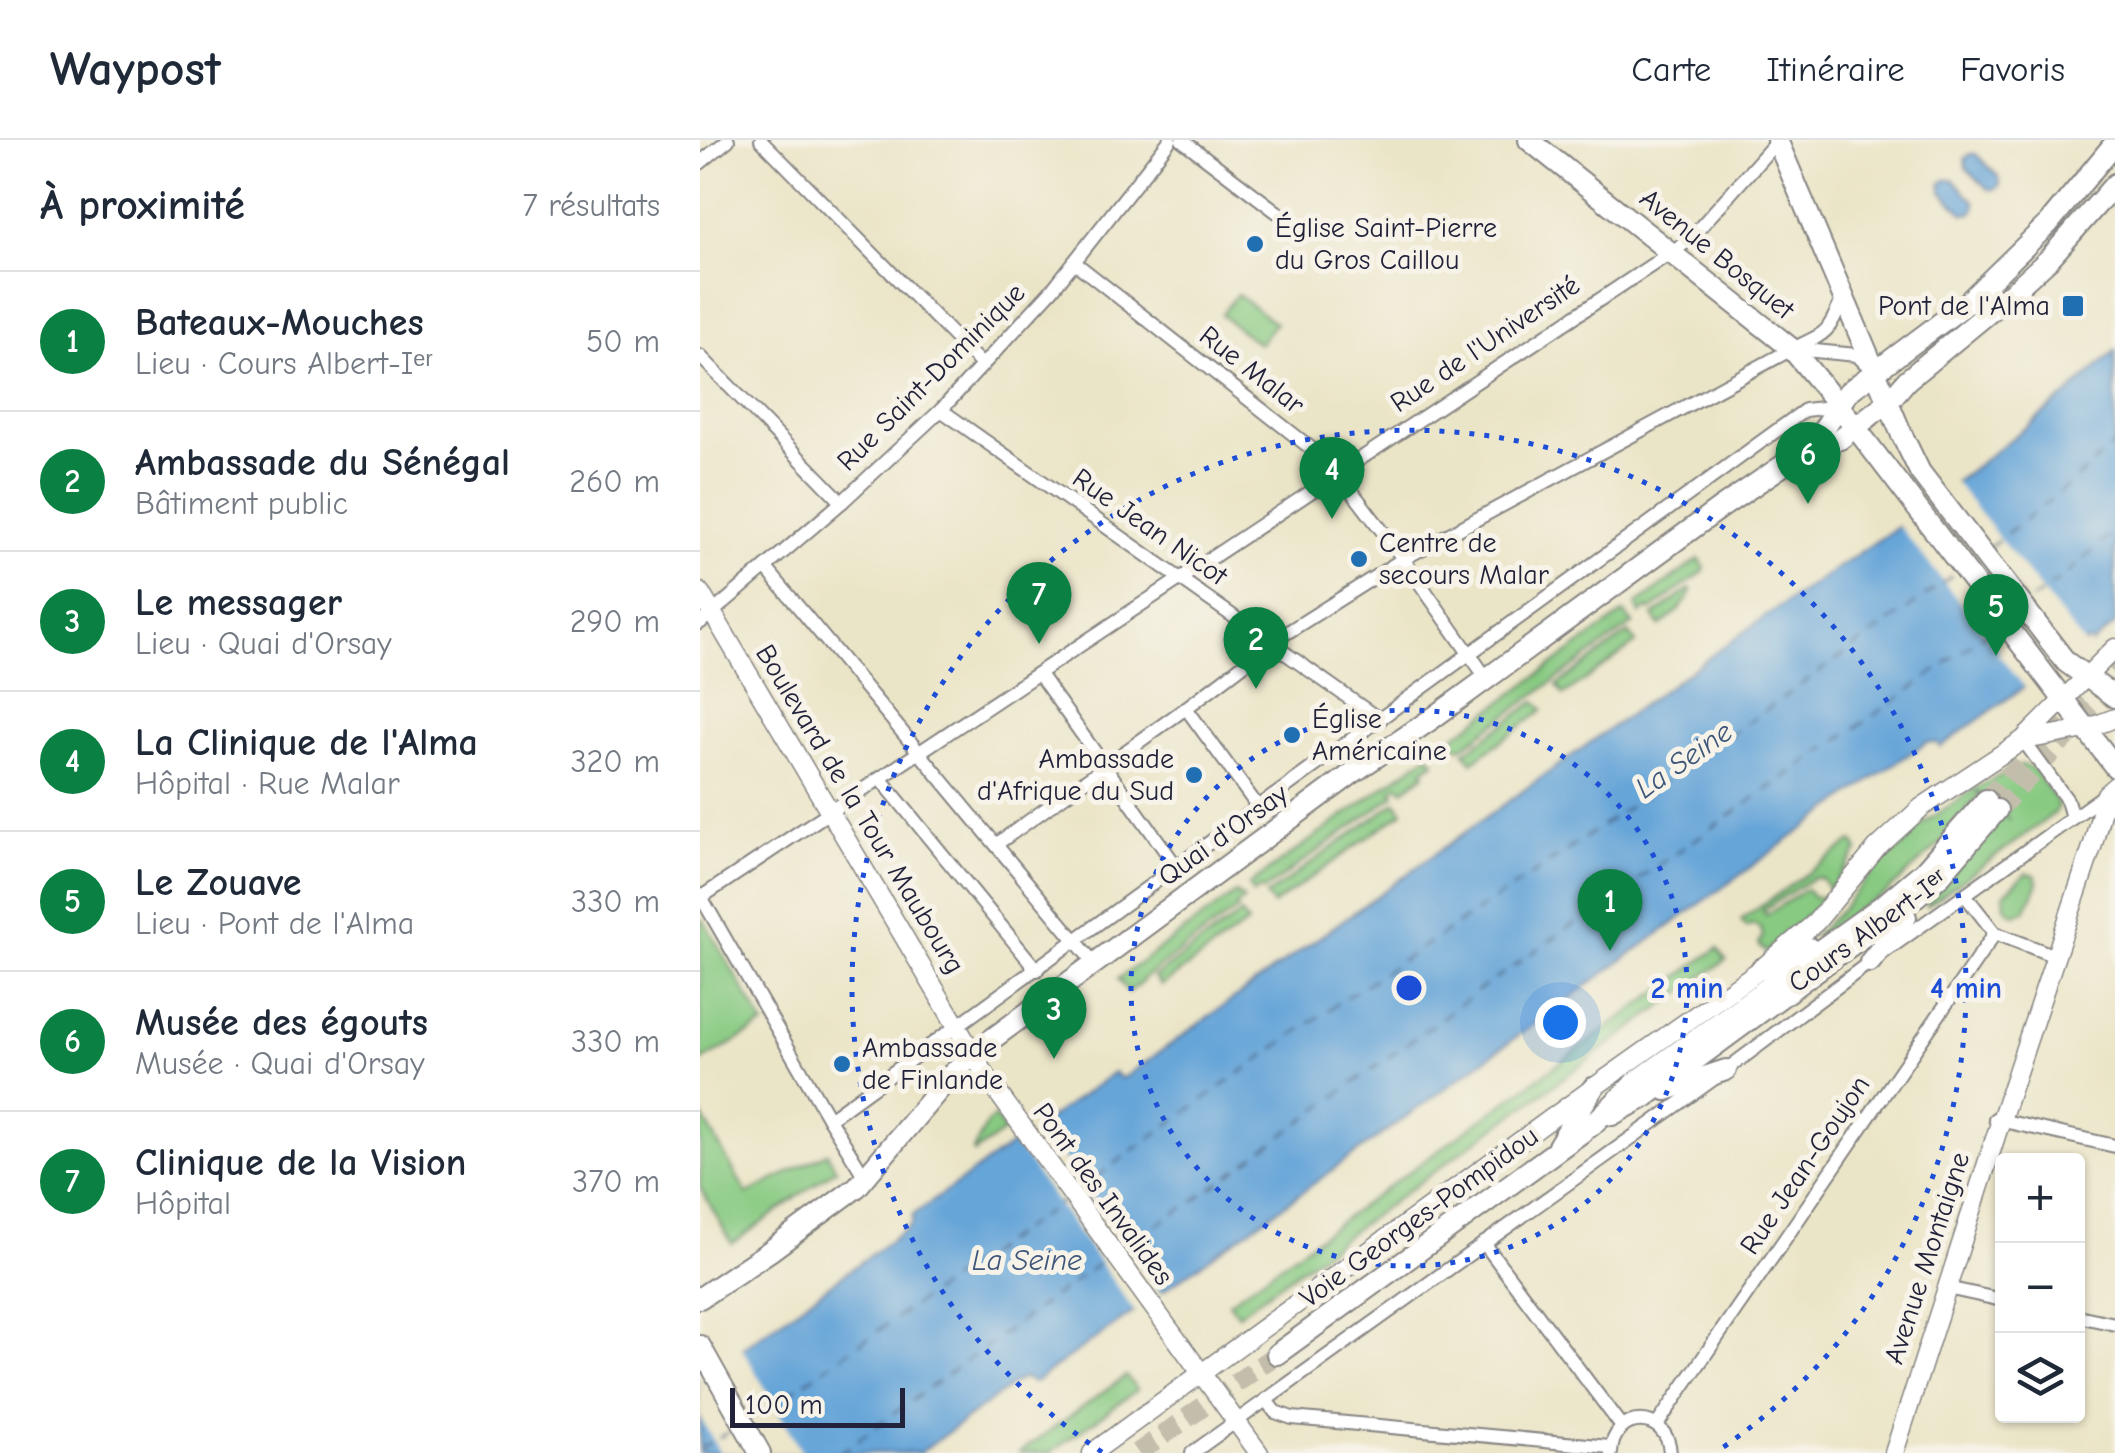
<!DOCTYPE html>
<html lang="fr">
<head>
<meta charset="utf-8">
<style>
  :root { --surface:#fff; --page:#f2f2f3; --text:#1f2937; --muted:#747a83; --line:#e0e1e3; --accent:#0b8043 }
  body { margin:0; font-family:"Comic Neue",sans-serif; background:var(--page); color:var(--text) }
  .controls { position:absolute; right:30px; bottom:30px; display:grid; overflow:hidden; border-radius:10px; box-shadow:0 2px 8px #0004 }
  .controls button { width:90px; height:90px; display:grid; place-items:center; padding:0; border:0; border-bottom:2px solid var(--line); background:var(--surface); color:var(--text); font:50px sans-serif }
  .scale { position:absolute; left:30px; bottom:25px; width:175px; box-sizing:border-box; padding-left:10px; border:5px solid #22223b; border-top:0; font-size:28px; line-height:35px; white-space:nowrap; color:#22223b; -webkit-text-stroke:8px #f7f3e8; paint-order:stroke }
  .you { position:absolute; left:860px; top:882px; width:35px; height:35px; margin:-25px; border:8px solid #fff; border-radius:50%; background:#1a73e8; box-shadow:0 0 0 15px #1a73e833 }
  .badge { display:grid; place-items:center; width:65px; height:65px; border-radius:50%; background:var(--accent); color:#fff; font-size:32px; font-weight:700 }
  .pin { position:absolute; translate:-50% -82px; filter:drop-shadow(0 2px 5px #0008) }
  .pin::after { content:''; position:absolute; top:52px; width:35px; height:30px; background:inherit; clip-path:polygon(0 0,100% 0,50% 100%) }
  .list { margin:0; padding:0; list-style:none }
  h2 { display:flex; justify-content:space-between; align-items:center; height:130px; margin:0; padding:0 40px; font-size:42px }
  h2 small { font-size:32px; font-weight:400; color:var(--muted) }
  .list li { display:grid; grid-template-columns:65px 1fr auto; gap:30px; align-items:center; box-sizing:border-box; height:140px; padding:0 40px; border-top:2px solid var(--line) }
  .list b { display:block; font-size:38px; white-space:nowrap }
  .list p { margin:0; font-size:32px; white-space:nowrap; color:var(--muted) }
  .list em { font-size:32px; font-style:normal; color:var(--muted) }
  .icon { flex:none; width:55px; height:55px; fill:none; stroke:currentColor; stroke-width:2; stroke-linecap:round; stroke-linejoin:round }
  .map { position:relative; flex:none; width:1415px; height:1313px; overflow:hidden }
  header { display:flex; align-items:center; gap:60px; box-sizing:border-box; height:140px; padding:0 50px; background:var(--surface); border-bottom:2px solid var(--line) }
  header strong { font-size:48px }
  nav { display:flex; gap:55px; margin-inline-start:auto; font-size:35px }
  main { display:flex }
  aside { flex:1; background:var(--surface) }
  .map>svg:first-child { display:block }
  .green { fill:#88ca82; stroke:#55765e; stroke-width:2.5 }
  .water { fill:#66a5d8; stroke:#44648a; stroke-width:2.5 }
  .pier { fill:#ebe5c8 }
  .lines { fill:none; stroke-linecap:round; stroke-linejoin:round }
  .ferry { stroke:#3d567a; stroke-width:2.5; stroke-dasharray:12 10; stroke-linecap:butt }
  .primary-tunnel { stroke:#c3beac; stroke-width:20; stroke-dasharray:20 10; stroke-linecap:butt }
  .street-casing { stroke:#868482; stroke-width:16 }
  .secondary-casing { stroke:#868482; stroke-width:21 }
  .primary-casing { stroke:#868482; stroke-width:24 }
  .street { stroke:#fff; stroke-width:12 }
  .secondary { stroke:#fff; stroke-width:18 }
  .primary { stroke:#fff; stroke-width:20 }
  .ring { fill:none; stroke:#1d4ed8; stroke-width:5; stroke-dasharray:5 10 }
  .poi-dot { fill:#1f6fb2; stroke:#f7f3e8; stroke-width:4 }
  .labels { text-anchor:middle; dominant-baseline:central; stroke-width:10; stroke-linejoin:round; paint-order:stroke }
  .poi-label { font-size:28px; fill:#22223b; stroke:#f7f3e8; text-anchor:start }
  .street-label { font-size:28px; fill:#22223b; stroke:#f7f3e8 }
  .water-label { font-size:30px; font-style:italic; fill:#3d567a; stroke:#f7f3e8 }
  .centre { fill:#1d4ed8; stroke:#f7f3e8; stroke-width:5 }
  .ring-label { font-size:30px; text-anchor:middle; font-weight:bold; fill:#1d4ed8; stroke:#f7f3e8; stroke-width:10; stroke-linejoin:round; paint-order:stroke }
</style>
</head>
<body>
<header>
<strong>Waypost</strong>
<nav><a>Carte</a><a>Itinéraire</a><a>Favoris</a></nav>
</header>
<main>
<aside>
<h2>À proximité<small>7 résultats</small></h2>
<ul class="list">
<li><span class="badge">1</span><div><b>Bateaux-Mouches</b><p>Lieu · Cours Albert-Iᵉʳ</p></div><em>50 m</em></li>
<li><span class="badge">2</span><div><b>Ambassade du Sénégal</b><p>Bâtiment public</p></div><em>260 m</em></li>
<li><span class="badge">3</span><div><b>Le messager</b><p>Lieu · Quai d'Orsay</p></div><em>290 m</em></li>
<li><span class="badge">4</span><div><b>La Clinique de l'Alma</b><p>Hôpital · Rue Malar</p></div><em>320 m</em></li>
<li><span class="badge">5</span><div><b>Le Zouave</b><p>Lieu · Pont de l'Alma</p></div><em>330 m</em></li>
<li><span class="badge">6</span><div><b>Musée des égouts</b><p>Musée · Quai d'Orsay</p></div><em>330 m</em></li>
<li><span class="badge">7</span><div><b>Clinique de la Vision</b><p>Hôpital</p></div><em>370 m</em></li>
</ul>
</aside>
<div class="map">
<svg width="1415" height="1313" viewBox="0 0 1415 1313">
  <rect width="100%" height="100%" fill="#f7f3e8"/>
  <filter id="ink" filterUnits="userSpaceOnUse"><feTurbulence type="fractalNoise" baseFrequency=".01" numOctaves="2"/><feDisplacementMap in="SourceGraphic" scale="20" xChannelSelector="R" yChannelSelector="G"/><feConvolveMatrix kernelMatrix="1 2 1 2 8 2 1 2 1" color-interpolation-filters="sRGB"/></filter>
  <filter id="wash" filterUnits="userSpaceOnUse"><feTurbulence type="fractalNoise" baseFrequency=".0048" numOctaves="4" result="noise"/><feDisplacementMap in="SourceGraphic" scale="40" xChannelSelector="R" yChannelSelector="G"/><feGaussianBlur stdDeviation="2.25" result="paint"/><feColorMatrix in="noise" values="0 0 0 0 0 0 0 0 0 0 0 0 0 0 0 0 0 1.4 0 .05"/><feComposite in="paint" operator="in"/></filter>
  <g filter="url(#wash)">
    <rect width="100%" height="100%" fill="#ebe5c8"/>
    <g class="green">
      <polygon points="537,154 575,183 559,204 521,175"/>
      <polygon points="999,419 1005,428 1003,432 950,471 948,468 940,474 936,465"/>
      <path d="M 990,449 L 992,451 C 984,467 973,476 960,486 L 953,476 Z"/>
      <polygon points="924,473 933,484 761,608 758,605 747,613 742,605"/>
      <polygon points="929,493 936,503 864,555 857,545"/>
      <polygon points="836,561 843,570 772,622 765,612"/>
      <polygon points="728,615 735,622 723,630 725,634 703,650 699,645 692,650 695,655 563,751 560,748 553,754 549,745"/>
      <polygon points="1321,625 1333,628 1356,660 1358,666 1355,673 1227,766 1226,764 1303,675 1311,681 1276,651 1279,655 1239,705 1184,755 1166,764 1126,793 1113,797 1140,771 1180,723 1221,685 1274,649"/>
      <polygon points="696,662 703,672 573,765 566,756"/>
      <polygon points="1153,701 1158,711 1130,750 1121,738 1113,738 1063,770 1066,775 1106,749 1113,758 1126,756 1107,776 1105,775 1101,781 1081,796 1082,798 1066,813 1059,804 1063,795 1061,789 1053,784 1046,787 1041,780"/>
      <polygon points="1326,733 1335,735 1338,743 1325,771 1316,774 1310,772 1305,766 1304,754"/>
      <polygon points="536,753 544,760 536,766 538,769 443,839 443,841 428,852 418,839"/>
      <polygon points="541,774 548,783 461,846 454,837"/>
      <polygon points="3,779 64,885 0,922 0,781"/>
      <polygon points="1018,808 1026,820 538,1174 529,1162"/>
      <polygon points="0,972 47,1054 127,1013 136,1029 32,1104 0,1047"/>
      <polygon points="295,977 305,991 274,1013 273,1011 287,983"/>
      <polygon points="426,1236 437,1250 350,1313 319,1313"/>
    </g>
    <g class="water">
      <polygon points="1270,14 1276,14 1299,37 1300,45 1296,49 1288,49 1266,28 1265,19"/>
      <polygon points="1253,39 1275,62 1275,69 1271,73 1264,74 1242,52 1241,44 1245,40"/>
      <path d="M 1415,211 L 1415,485 L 1392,504 L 1389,501 L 1384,504 L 1240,607 L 1237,603 L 1227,602 L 1178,635 L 587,1063 L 333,1243 L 324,1238 L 317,1241 L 220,1313 L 0,1313 L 0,1239 L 209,1087 L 213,1081 L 212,1076 C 279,1027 347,981 414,932 L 420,938 L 425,937 L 1062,479 L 1200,385 L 1370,253 Z"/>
    </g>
    <g class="pier">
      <polygon points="1253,340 1387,508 1327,550 1299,515 1294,518 1300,512 1196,383"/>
      <polygon points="337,980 463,1156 437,1175 311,999"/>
      <polygon points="44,1201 46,1204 42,1208 102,1313 20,1313 0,1277 0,1233"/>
    </g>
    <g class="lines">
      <g class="ferry">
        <polyline points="1289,407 1373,342 1415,303"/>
        <polyline points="1332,460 1368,433 1415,391"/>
        <polyline points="378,1050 642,860 838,731 1208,469 1255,433"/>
        <polyline points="419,1109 494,1061 782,848 1213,548 1297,485"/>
        <polyline points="50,1278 78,1261 364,1060"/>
        <polyline points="0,1309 35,1288"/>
        <polyline points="140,1313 409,1116"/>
      </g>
    </g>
  </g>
  <g filter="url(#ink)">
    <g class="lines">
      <g class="primary-tunnel">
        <polyline points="1286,660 1415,525"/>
        <polyline points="1297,670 1415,546"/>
        <polyline points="438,1313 577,1214"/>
      </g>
      <g class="street-casing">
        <g id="street">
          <polyline points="61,0 282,225"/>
          <polyline points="482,0 577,72"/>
          <polyline points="0,23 28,0"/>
          <polyline points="374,122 631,324 696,409 787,539"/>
          <polyline points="1094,209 1157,215 1169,227"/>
          <polyline points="0,216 142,362"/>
          <polyline points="241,270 680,580"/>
          <polyline points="66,428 394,823"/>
          <polyline points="0,483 142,362 241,270 352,150 470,0"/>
          <polyline points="339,534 476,726"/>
          <polyline points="486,568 558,667"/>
          <polyline points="1323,600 1367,660 1372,678"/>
          <polyline points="180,638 337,830"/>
          <path d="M 297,704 L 486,568 L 580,497 L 703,419 L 1092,209 C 1128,192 1127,195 1143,158"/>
          <polyline points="0,755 129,979 165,1037"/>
          <polyline points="1265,755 1295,793 1355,816"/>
          <polyline points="0,758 988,101 1078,0"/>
          <polyline points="129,979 1105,270 1139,266"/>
          <polyline points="1295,979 1415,1006"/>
          <polyline points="784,1103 922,1287"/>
          <polyline points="1247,1148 1302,1160"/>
          <polyline points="1378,1176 1415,1184"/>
          <polyline points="566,1260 575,1272 592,1278 910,1307"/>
          <polyline points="957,1285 1295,793"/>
          <polyline points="492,1313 1026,930 1170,822 1406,654"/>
          <path d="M 911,1313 C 913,1270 968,1270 970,1313"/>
        </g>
      </g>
      <g class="secondary-casing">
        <g id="secondary">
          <polyline points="0,452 288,939 559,1313"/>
          <polyline points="1324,600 1386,589 1415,578"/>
          <polyline points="392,1313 893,948 1061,829 1116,782 1177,708 1222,667 1323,600 1415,508"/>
          <polyline points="1194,1313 1301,980 1393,704 1406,654 1415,646"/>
        </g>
      </g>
      <g class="primary-casing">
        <g id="primary">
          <polyline points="829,0 1092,209 1139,266 1415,627"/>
          <polyline points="1077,0 1202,295 1220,332 1366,522 1415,557"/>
          <polyline points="1107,309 1140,299 1189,261 1207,240 1304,160 1349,119 1415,44"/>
          <polyline points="1170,822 1206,777"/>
          <polyline points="1061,829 1109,808"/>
          <polyline points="966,950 1026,930"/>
          <polyline points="912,975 945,957 1211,761 1241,735 1297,670"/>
          <polyline points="858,1006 893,948"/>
          <polyline points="0,1158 70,1111 157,1047 252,934 288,902 654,632 733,578 1019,369 1107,309 1123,290 1148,252 1266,164 1349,83 1415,3"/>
          <polyline points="0,1206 60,1313"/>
          <polyline points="577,1214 892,985 936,942 1186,763 1224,731 1286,660"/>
        </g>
      </g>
      <use href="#street" class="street"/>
      <use href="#secondary" class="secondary"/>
      <use href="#primary" class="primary"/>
    </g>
  </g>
  <g class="ring">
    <circle cx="709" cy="848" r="278"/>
    <path d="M402 1312A557 557 0 1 1 1016 1312"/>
  </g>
  <g class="poi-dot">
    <circle cx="555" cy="104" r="10"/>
    <rect x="1361" y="154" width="24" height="24" rx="5"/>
    <circle cx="659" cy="419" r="10"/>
    <circle cx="592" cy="595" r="10"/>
    <circle cx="494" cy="635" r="10"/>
    <circle cx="142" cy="924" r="10"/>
  </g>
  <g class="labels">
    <g class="poi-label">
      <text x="575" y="88">Église Saint-Pierre<tspan x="575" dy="32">du Gros Caillou</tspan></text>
      <text x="1350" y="166" text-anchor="end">Pont de l'Alma</text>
      <text x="679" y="403">Centre de<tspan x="679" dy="32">secours Malar</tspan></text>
      <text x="612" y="579">Église<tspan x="612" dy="32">Américaine</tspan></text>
      <text x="474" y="619" text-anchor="end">Ambassade<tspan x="474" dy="32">d'Afrique du Sud</tspan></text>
      <text x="162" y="908">Ambassade<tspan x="162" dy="32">de Finlande</tspan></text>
    </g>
    <g class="street-label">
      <text transform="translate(1017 114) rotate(39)">Avenue Bosquet</text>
      <text transform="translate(785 204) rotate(-34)">Rue de l'Université</text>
      <text transform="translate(552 230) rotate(38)">Rue Malar</text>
      <text transform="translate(231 237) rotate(-45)">Rue Saint-Dominique</text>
      <text transform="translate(450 387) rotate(35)">Rue Jean Nicot</text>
      <text transform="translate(160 669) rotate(59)">Boulevard de la Tour Maubourg</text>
      <text transform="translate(523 695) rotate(-36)">Quai d'Orsay</text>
      <text transform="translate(1168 791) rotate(-36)">Cours Albert-Iᵉʳ</text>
      <text transform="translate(1105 1025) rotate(-56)">Rue Jean-Goujon</text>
      <text transform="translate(403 1054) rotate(54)">Pont des Invalides</text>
      <text transform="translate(719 1077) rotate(-36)">Voie Georges-Pompidou</text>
      <text transform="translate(1227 1118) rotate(-72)">Avenue Montaigne</text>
    </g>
    <g class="water-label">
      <text transform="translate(984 620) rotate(-35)">La Seine</text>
      <text x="327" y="1120">La Seine</text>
    </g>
  </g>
  <circle cx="709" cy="848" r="15" class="centre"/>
  <g class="ring-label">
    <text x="987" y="858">2 min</text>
    <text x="1266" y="858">4 min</text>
  </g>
</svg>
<div class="controls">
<button>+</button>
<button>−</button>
<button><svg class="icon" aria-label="layers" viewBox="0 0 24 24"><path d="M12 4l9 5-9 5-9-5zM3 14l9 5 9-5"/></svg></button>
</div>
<div class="scale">100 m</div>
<div class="you"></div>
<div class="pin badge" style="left:910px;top:811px">1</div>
<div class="pin badge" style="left:556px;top:549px">2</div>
<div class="pin badge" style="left:354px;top:919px">3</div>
<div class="pin badge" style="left:632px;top:379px">4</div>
<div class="pin badge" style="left:1296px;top:516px">5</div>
<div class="pin badge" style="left:1108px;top:364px">6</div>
<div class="pin badge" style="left:339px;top:504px">7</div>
</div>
</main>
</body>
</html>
